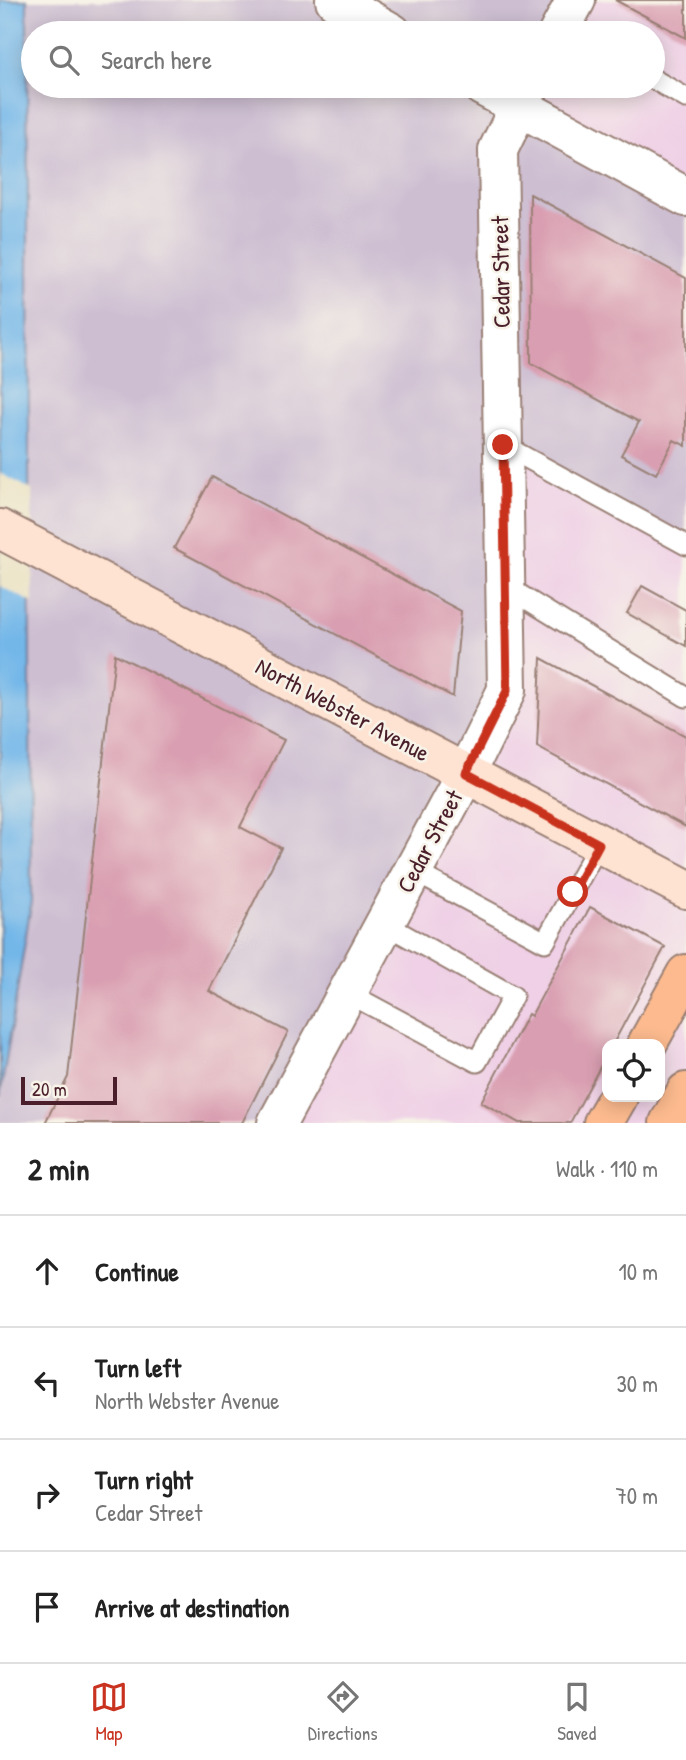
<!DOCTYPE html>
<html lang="en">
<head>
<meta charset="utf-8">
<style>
  :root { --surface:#fff; --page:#f6f6f6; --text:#222; --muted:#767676; --line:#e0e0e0; --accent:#c8321e }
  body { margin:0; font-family:"Patrick Hand",sans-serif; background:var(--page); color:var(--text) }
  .controls { position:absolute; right:21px; bottom:21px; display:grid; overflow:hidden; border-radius:14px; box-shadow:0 4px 18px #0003 }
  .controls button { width:63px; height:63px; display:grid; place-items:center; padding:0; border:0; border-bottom:2px solid var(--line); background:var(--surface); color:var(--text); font:35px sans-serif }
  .scale { position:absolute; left:21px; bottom:18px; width:96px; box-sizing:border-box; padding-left:7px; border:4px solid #4a1f2b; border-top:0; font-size:19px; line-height:24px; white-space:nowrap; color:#4a1f2b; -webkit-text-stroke:5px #f7f3e8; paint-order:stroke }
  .stop { position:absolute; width:21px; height:21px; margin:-16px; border:5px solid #c8321e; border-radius:50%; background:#fff }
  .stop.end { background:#c8321e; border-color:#fff; box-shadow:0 2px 7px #0008 }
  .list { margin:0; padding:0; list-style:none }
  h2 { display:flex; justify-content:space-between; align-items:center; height:91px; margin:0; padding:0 28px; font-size:30px }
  h2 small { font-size:23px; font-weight:400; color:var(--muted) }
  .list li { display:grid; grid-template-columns:46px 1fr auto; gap:21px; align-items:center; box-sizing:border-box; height:112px; padding:0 28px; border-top:2px solid var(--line) }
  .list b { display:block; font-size:26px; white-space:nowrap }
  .list p { margin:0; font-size:23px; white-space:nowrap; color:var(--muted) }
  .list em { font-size:23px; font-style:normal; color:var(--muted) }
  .icon { flex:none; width:38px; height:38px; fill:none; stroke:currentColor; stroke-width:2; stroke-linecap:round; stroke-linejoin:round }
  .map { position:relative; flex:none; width:686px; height:1123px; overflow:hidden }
  .search { position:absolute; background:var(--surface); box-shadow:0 4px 18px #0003; left:21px; right:21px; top:21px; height:77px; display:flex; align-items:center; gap:18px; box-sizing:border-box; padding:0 24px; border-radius:38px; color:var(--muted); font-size:26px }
  .sheet { height:539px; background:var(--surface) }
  nav { display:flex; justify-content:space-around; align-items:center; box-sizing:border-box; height:98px; border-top:2px solid var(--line); background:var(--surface); font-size:19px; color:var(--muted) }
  nav a { display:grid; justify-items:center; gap:4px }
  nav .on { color:var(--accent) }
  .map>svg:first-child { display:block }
  .built { fill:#efd0e6; fill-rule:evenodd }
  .industrial { fill:#cdbed2 }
  .water { fill:#73b7e9; stroke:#5e6b8a; stroke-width:2 }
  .pier { fill:#ebe2c2 }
  .building { fill:#d99eb1 }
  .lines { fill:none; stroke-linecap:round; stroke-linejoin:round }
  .lane-casing { stroke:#9a8076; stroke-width:23 }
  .street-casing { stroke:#9a8076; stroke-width:42 }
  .secondary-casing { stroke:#9a8076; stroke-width:42 }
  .primary-casing { stroke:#9a8076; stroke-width:42 }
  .lane { stroke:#fff; stroke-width:19 }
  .street { stroke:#fff; stroke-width:38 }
  .secondary { stroke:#fee3d2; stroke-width:38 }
  .primary { stroke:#fcba8e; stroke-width:38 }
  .route { stroke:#c8321e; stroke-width:9 }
  .labels { text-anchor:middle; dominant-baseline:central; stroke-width:5; stroke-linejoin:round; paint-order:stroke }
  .street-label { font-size:24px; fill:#4a1f2b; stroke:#f7f3e8 }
</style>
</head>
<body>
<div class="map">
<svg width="686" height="1123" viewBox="0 0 686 1123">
  <rect width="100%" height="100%" fill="#f7f3e8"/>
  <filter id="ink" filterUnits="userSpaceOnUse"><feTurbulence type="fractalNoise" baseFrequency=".0143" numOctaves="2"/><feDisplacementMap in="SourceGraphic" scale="14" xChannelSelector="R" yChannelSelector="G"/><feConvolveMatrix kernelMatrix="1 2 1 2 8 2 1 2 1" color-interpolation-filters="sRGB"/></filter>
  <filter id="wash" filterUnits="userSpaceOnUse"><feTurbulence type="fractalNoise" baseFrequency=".00686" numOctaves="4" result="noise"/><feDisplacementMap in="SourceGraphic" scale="28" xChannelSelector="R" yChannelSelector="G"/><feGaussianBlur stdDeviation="1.57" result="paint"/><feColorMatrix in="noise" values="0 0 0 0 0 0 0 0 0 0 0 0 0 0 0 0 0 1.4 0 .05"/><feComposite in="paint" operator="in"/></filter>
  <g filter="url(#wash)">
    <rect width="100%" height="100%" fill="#ebe2c2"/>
    <g class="built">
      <polygon points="576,0 686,0 686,197 518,107 529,86 653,86 653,33 558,33"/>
      <path d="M 503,445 L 686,545 L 686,1123 L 277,1123 ZM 607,1044 L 660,1044 L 660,1097 L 607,1097 Z"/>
    </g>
    <polygon class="industrial" points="27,0 576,0 558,33 33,33 33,86 529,86 518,106 686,197 686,545 503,446 507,690 277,1123 0,1123 0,1097 31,904"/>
    <polygon class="water" points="0,0 27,0 31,904 0,1097"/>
    <polygon class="pier" points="0,473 32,490 33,603 0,586"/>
    <g id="blocks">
      <g class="building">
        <polygon points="615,0 686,0 686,38"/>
        <polygon points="530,194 686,278 686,446 674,440 656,474 621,455 639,422 531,363"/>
        <polygon points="212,477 461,611 453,697 174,548"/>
        <polygon points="642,586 686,610 686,646 627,613"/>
        <polygon points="115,654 284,740 240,827 281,848 209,991 288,1032 242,1123 45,1123 68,1077"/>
        <polygon points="541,658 686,736 686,827 537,747"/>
        <polygon points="590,907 665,947 613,1044 607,1044 607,1054 570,1123 519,1123 481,1102 528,1014 531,1016"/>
      </g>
    </g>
  </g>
  <g filter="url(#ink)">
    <use href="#blocks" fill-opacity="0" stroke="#9a8076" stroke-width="2"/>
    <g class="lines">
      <g class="lane-casing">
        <g id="lane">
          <polyline points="653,79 686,98"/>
          <polyline points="503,445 686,545"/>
          <polyline points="505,585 528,600 686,697"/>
          <polyline points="413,871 545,942 599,844"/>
          <polyline points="348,993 477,1062 513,996 385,924"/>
        </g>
      </g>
      <g class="street-casing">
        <g id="street">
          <polyline points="335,0 392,33"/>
          <polyline points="558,33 576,0"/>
          <polyline points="482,86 686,197"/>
          <polyline points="277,1123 466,773 507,690 498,150 529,86"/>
        </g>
      </g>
      <g class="secondary-casing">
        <polyline id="secondary" points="0,529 686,889"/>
      </g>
      <g class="primary-casing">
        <g id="primary">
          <polyline points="647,1044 686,974"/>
          <polyline points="603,1123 618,1097"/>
          <polyline points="669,1123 686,1092"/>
        </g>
      </g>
      <use href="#lane" class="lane"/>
      <use href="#street" class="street"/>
      <use href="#secondary" class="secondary"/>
      <use href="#primary" class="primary"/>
    </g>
  </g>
  <g class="lines" filter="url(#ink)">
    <polyline class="route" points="503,445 507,691 466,773 599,844 573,892"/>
  </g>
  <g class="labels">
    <g class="street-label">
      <text transform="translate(500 272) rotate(-91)">Cedar Street</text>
      <text transform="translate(343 709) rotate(28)">North Webster Avenue</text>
      <text transform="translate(429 841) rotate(-62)">Cedar Street</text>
    </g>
  </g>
</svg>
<div class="controls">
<button><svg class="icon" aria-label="locate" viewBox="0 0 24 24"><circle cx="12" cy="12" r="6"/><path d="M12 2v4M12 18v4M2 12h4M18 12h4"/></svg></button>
</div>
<div class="scale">20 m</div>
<div class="stop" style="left:573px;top:892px"></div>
<div class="stop end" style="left:503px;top:445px"></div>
<div class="search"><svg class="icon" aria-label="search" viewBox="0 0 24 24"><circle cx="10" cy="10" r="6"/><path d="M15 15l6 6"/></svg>Search here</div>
</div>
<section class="sheet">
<h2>2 min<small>Walk · 110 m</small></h2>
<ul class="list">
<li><svg class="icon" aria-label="ahead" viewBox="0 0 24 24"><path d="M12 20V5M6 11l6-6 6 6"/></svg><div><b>Continue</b></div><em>10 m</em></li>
<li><svg class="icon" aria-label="left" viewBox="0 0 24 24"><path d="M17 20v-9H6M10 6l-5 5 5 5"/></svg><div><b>Turn left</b><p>North Webster Avenue</p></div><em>30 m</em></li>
<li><svg class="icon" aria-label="right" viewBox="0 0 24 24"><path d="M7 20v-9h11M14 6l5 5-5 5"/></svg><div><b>Turn right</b><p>Cedar Street</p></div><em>70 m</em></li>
<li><svg class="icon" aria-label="arrive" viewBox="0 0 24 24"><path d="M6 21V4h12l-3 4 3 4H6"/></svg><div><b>Arrive at destination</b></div></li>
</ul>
</section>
<nav>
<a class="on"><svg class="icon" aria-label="map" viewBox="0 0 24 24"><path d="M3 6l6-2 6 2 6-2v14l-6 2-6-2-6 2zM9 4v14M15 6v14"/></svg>Map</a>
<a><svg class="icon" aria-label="directions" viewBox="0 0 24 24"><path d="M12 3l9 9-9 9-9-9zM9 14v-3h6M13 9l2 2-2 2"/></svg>Directions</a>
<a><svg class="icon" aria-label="saved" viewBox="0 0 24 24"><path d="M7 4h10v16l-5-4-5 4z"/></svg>Saved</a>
</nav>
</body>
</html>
